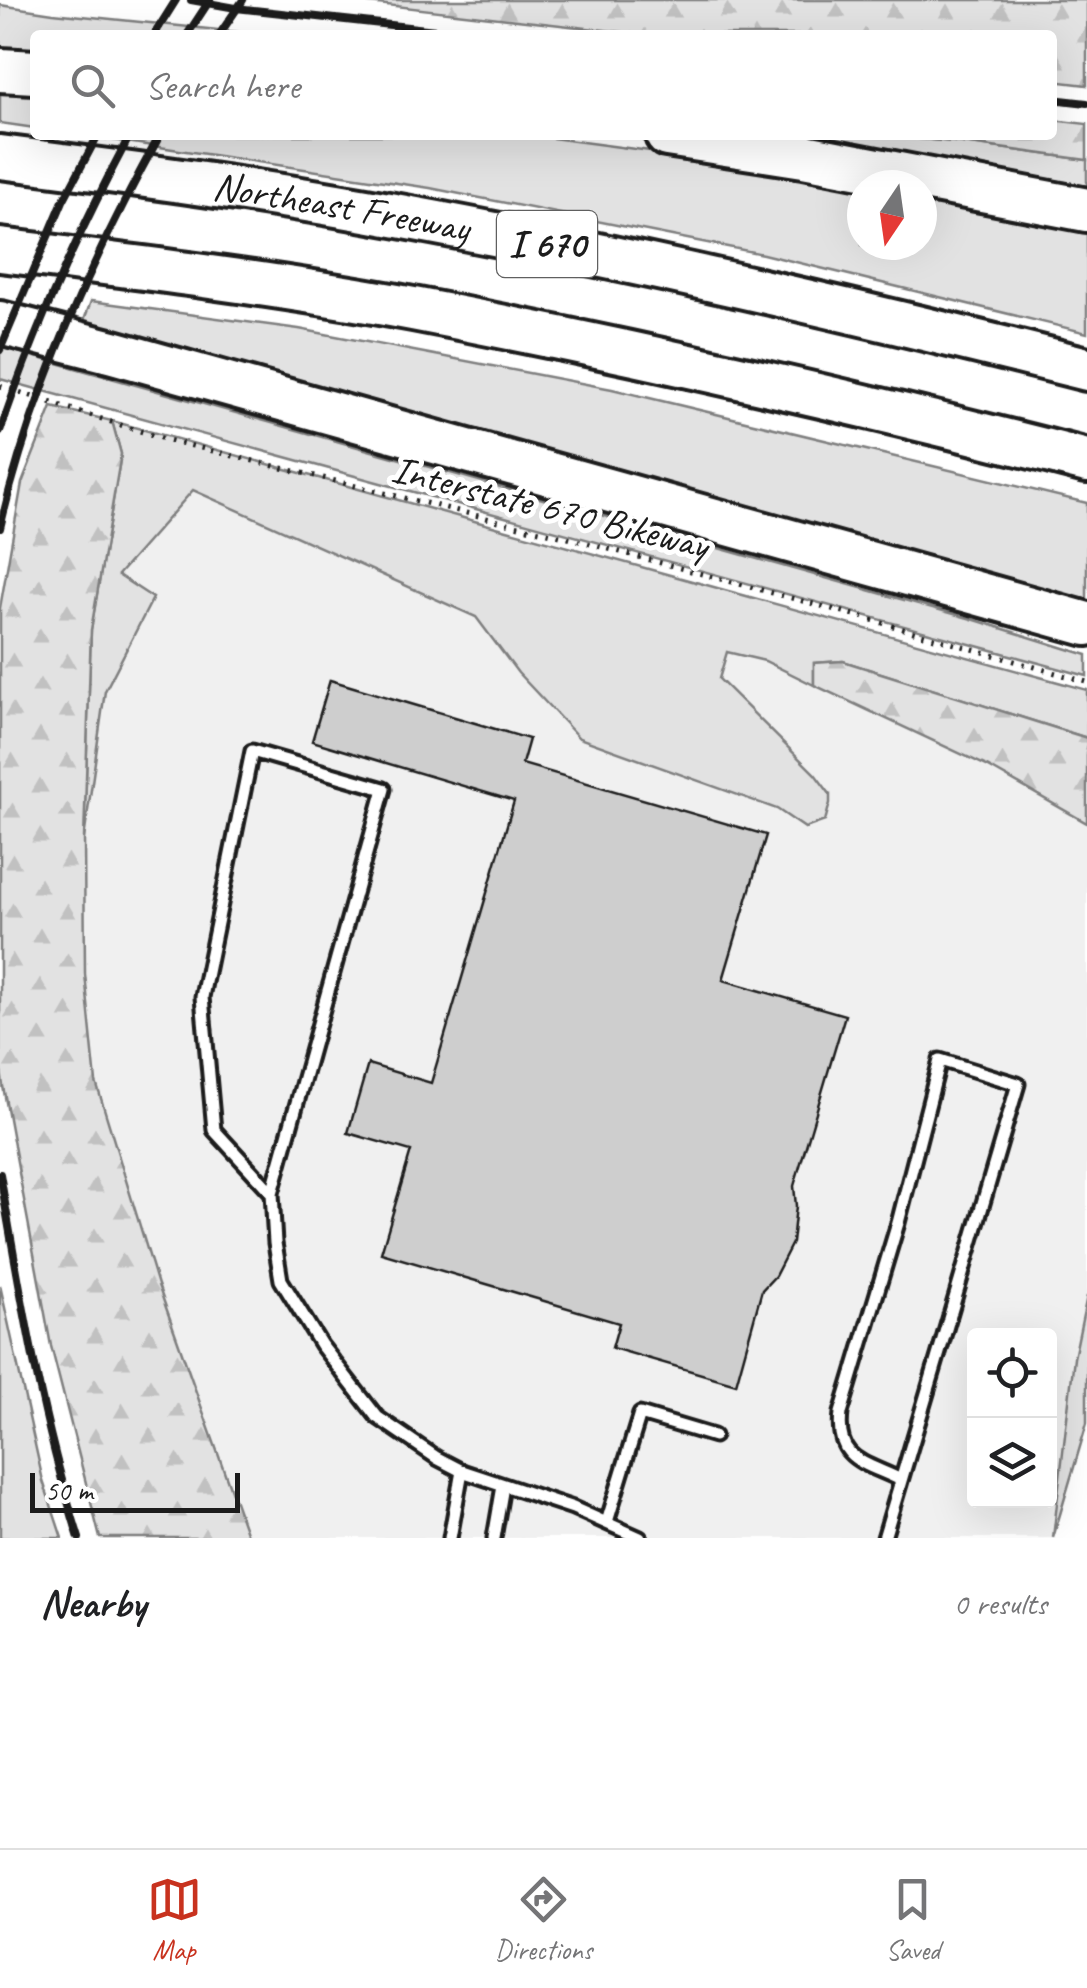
<!DOCTYPE html>
<html lang="en">
<head>
<meta charset="utf-8">
<style>
  :root { --surface:#fff; --page:#f6f6f6; --text:#202124; --muted:#757577; --line:#e0e0e0; --accent:#c8321e }
  body { margin:0; font-family:Caveat,sans-serif; background:var(--page); color:var(--text) }
  .controls { position:absolute; right:30px; bottom:30px; display:grid; overflow:hidden; border-radius:10px; box-shadow:0 10px 40px #0002 }
  .controls button { width:90px; height:90px; display:grid; place-items:center; padding:0; border:0; border-bottom:2px solid var(--line); background:var(--surface); color:var(--text); font:50px sans-serif }
  .compass { position:absolute; left:847px; top:170px; width:90px; height:90px; border-radius:50%; background:var(--surface); box-shadow:0 10px 40px #0002; rotate:193deg }
  .scale { position:absolute; left:30px; bottom:25px; width:210px; box-sizing:border-box; padding-left:10px; border:5px solid #1c1c1c; border-top:0; font-size:28px; line-height:35px; white-space:nowrap; color:#1c1c1c; -webkit-text-stroke:8px #fff; paint-order:stroke }
  .list { margin:0; padding:0; list-style:none }
  h2 { display:flex; justify-content:space-between; align-items:center; height:130px; margin:0; padding:0 40px; font-size:42px }
  h2 small { font-size:32px; font-weight:400; color:var(--muted) }
  .icon { flex:none; width:55px; height:55px; fill:none; stroke:currentColor; stroke-width:2; stroke-linecap:round; stroke-linejoin:round }
  .map { position:relative; flex:none; width:1087px; height:1538px; overflow:hidden }
  .search { position:absolute; background:var(--surface); box-shadow:0 10px 40px #0002; left:30px; right:30px; top:30px; height:110px; display:flex; align-items:center; gap:25px; box-sizing:border-box; padding:0 35px; border-radius:10px; color:var(--muted); font-size:38px }
  .sheet { height:310px; background:var(--surface) }
  nav { display:flex; justify-content:space-around; align-items:center; box-sizing:border-box; height:140px; border-top:2px solid var(--line); background:var(--surface); font-size:28px; color:var(--muted) }
  nav a { display:grid; justify-items:center; gap:5px }
  nav .on { color:var(--accent) }
  .map>svg:first-child { display:block }
  .built { fill:#f0f0f0; fill-rule:evenodd }
  .grass { fill:#e2e2e2; stroke:#7f7f7f; stroke-width:2.5 }
  .forest { fill:url(#forest-firs); stroke:#7f7f7f; stroke-width:2.5 }
  .building { fill:#cecece; stroke:#1c1c1c; stroke-width:2.5 }
  .lines { fill:none; stroke-linecap:round; stroke-linejoin:round }
  .lane-casing { stroke:#1c1c1c; stroke-width:19 }
  .highway-casing { stroke:#1c1c1c; stroke-width:50 }
  .path { stroke:#1c1c1c; stroke-width:5; stroke-dasharray:2.5 8; stroke-linecap:butt }
  .lane { stroke:#fff; stroke-width:11 }
  .highway { stroke:#fff; stroke-width:42 }
  .rail { stroke:#1c1c1c; stroke-width:8 }
  .labels { text-anchor:middle; dominant-baseline:central; stroke-width:10; stroke-linejoin:round; paint-order:stroke }
  .shield { fill:#fff; stroke:#606060; stroke-width:2.5 }
  .shield-label { font-size:38px; font-weight:bold; fill:#1c1c1c }
  .street-label { font-size:40px; fill:#1c1c1c; stroke:#fff }
</style>
</head>
<body>
<div class="map">
<svg width="1087" height="1538" viewBox="0 0 1087 1538">
  <defs>
    <pattern id="forest-firs" width="22" height="20" patternUnits="userSpaceOnUse" patternTransform="scale(2.5)"><rect width="22" height="20" fill="#e2e2e2"/><path d="M5 1l3.5 6h-7zM16 11l3.5 6h-7z" fill="#c1c1c1"/></pattern>
  </defs>
  <rect width="100%" height="100%" fill="#fff"/>
  <filter id="ink" filterUnits="userSpaceOnUse"><feTurbulence type="fractalNoise" baseFrequency=".01" numOctaves="2"/><feDisplacementMap in="SourceGraphic" scale="20" xChannelSelector="R" yChannelSelector="G"/><feConvolveMatrix kernelMatrix="1 2 1 2 8 2 1 2 1" color-interpolation-filters="sRGB"/></filter>
  <g filter="url(#ink)">
    <path class="built" d="M 193,490 L 476,617 L 518,673 L 777,809 L 805,828 L 815,774 L 718,679 L 727,652 L 765,661 L 987,766 L 1087,823 L 1087,1296 L 1074,1358 L 1053,1538 L 248,1538 L 158,1285 L 96,1082 L 85,974 L 84,839 L 105,691 L 152,598 L 118,575 ZM 974,1336 L 1050,1336 L 1050,1500 L 974,1500 Z"/>
    <g class="grass">
      <polygon points="0,5 53,13 267,35 35,35 35,56 0,54"/>
      <polygon points="0,88 35,90 35,128 0,123"/>
      <polygon points="80,135 530,135 725,161 862,185 862,245 922,245 922,196 1087,230 1087,333 763,254 430,188"/>
      <polygon points="803,135 873,135 956,142 1087,160 1087,186"/>
      <polygon points="91,301 299,329 612,389 1087,503 1087,610 79,334"/>
      <polygon points="0,347 972,619 1087,655 1087,676 0,379"/>
      <polygon points="112,421 1087,690 1087,738 843,661 814,663 814,685 765,661 727,652 719,679 815,774 830,794 830,803 825,821 805,828 777,809 579,738 518,673 476,617 193,490 118,575 153,598 105,691 84,839 91,629 121,454"/>
      <polygon points="0,1285 43,1481 62,1538 0,1538"/>
      <polygon points="1087,1296 1087,1423 1053,1538 1074,1358"/>
    </g>
    <g class="forest">
      <polygon points="343,0 1087,0 1087,85 1052,81 1052,35 648,35"/>
      <polygon points="1052,120 1087,124 1087,160 956,142 873,135 1052,135"/>
      <polygon points="52,407 112,421 121,454 91,630 84,839 85,974 96,1082 158,1285 248,1538 100,1538 51,1346 3,1086 0,1063 0,608 22,483"/>
      <polygon points="843,661 1087,738 1087,823 987,766 814,685 814,663"/>
    </g>
    <polygon class="building" points="330,680 529,739 522,764 766,835 723,980 845,1015 794,1186 796,1206 792,1243 775,1276 762,1290 736,1384 612,1348 619,1323 381,1253 411,1151 348,1133 368,1064 431,1083 514,801 312,741"/>
    <g class="lines">
      <g class="lane-casing">
        <g id="lane">
          <polyline points="272,1193 214,1130 202,997 252,751 384,789 272,1193 275,1243 281,1280 321,1345 377,1417 437,1458 462,1471 573,1508 640,1538"/>
          <polyline points="607,1522 640,1414 714,1436"/>
          <polyline points="450,1538 462,1471"/>
          <polyline points="494,1538 503,1486"/>
          <path d="M 884,1538 C 929,1387 974,1235 1018,1084 L 940,1060 L 898,1223 L 841,1413 C 835,1461 865,1462 901,1480"/>
        </g>
      </g>
      <g class="highway-casing">
        <g id="highway">
          <polyline points="0,70 35,72"/>
          <polyline points="667,135 804,156 1087,210"/>
          <path id="s1" d="M 0,157 C 135,174 271,192 405,217 C 634,259 861,312 1087,369"/>
          <path d="M 0,250 C 138,267 276,284 413,309 C 639,352 864,404 1087,461"/>
          <polyline points="0,323 113,352 1087,624"/>
        </g>
      </g>
      <polyline class="path" points="0,386 164,439 568,538 858,616 1087,682"/>
      <use href="#lane" class="lane"/>
      <use href="#highway" class="highway"/>
      <g class="rail">
        <polyline points="191,0 236,8 481,35"/>
        <polyline points="154,35 176,0"/>
        <polyline points="187,35 210,0"/>
        <polyline points="219,35 243,0"/>
        <polyline points="1052,99 1087,103"/>
        <polyline points="0,350 63,201 98,135"/>
        <path d="M 0,432 C 34,329 79,231 130,135"/>
        <path d="M 0,528 C 32,391 92,258 160,135"/>
        <path d="M 0,1174 C 21,1297 41,1419 79,1538"/>
      </g>
    </g>
  </g>
  <g class="labels">
    <rect class="shield" x="497" y="211" width="100" height="66" rx="8"/>
    <g class="shield-label">
      <text x="547" y="244">I 670</text>
    </g>
    <g class="street-label">
      <text stroke="none"><textPath href="#s1" startOffset="345">Northeast Freeway</textPath></text>
      <text transform="translate(550 507) rotate(14)">Interstate 670 Bikeway</text>
    </g>
  </g>
</svg>
<div class="controls">
<button><svg class="icon" aria-label="locate" viewBox="0 0 24 24"><circle cx="12" cy="12" r="6"/><path d="M12 2v4M12 18v4M2 12h4M18 12h4"/></svg></button>
<button><svg class="icon" aria-label="layers" viewBox="0 0 24 24"><path d="M12 4l9 5-9 5-9-5zM3 14l9 5 9-5"/></svg></button>
</div>
<svg class="compass" viewBox="-18 -18 36 36"><path d="M0-13l5 13h-10z" fill="#e53935"/><path d="M0 13l5-13h-10z" fill="#757577"/></svg>
<div class="scale">50 m</div>
<div class="search"><svg class="icon" aria-label="search" viewBox="0 0 24 24"><circle cx="10" cy="10" r="6"/><path d="M15 15l6 6"/></svg>Search here</div>
</div>
<section class="sheet">
<h2>Nearby<small>0 results</small></h2>
<ul class="list">
</ul>
</section>
<nav>
<a class="on"><svg class="icon" aria-label="map" viewBox="0 0 24 24"><path d="M3 6l6-2 6 2 6-2v14l-6 2-6-2-6 2zM9 4v14M15 6v14"/></svg>Map</a>
<a><svg class="icon" aria-label="directions" viewBox="0 0 24 24"><path d="M12 3l9 9-9 9-9-9zM9 14v-3h6M13 9l2 2-2 2"/></svg>Directions</a>
<a><svg class="icon" aria-label="saved" viewBox="0 0 24 24"><path d="M7 4h10v16l-5-4-5 4z"/></svg>Saved</a>
</nav>
</body>
</html>
